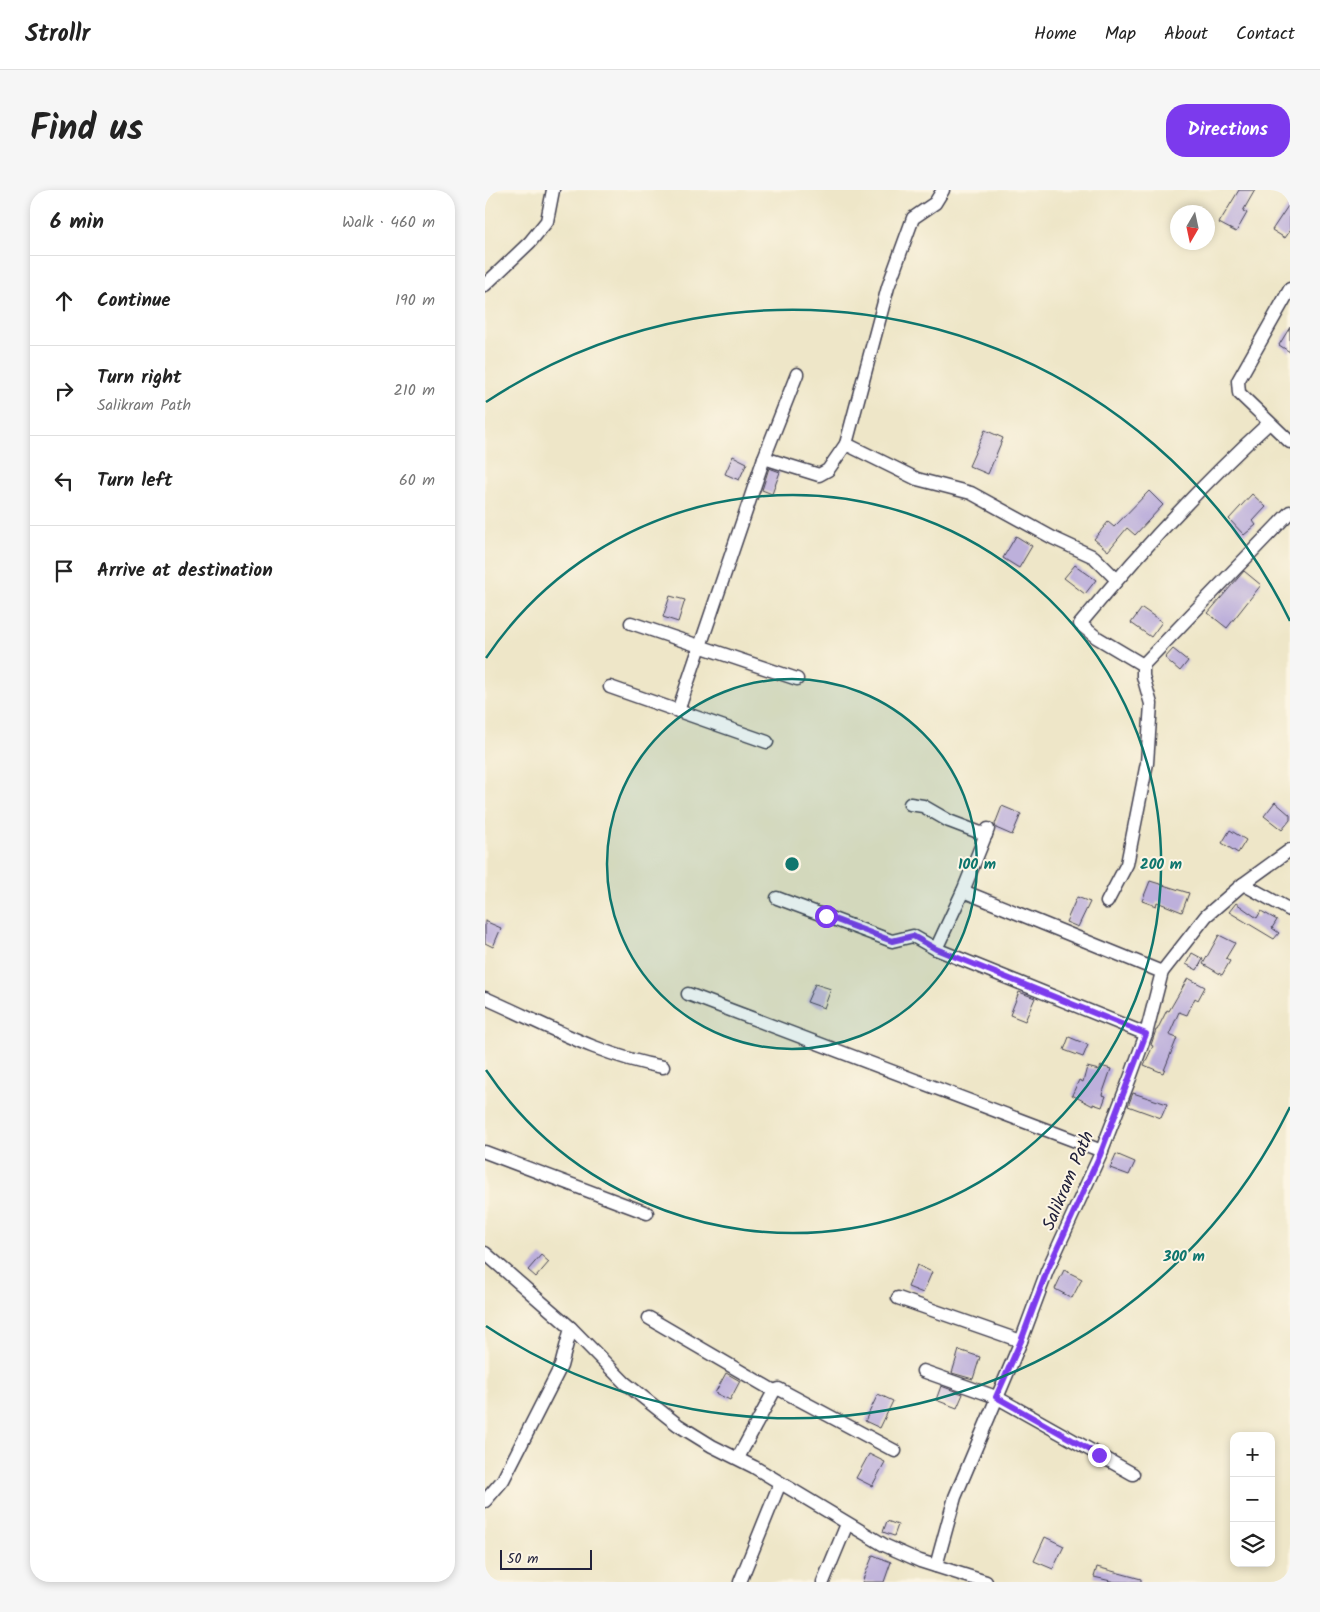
<!DOCTYPE html>
<html lang="en">
<head>
<meta charset="utf-8">
<style>
  :root { --surface:#fff; --page:#f6f6f6; --text:#222; --muted:#767676; --line:#e0e0e0; --accent:#7c3aed }
  body { margin:0; font-family:Kalam,sans-serif; background:var(--page); color:var(--text) }
  .controls { position:absolute; right:15px; bottom:15px; display:grid; overflow:hidden; border-radius:10px; box-shadow:0 2px 8px #0003 }
  .controls button { width:45px; height:45px; display:grid; place-items:center; padding:0; border:0; border-bottom:1px solid var(--line); background:var(--surface); color:var(--text); font:25px sans-serif }
  .compass { position:absolute; left:685px; top:15px; width:45px; height:45px; border-radius:50%; background:var(--surface); box-shadow:0 2px 8px #0003; rotate:189deg }
  .scale { position:absolute; left:15px; bottom:12px; width:92px; box-sizing:border-box; padding-left:5px; border:2px solid #22223b; border-top:0; font-size:14px; line-height:18px; white-space:nowrap; color:#22223b; -webkit-text-stroke:4px #fcf5e5; paint-order:stroke }
  .stop { position:absolute; width:15px; height:15px; margin:-11px; border:4px solid #7c3aed; border-radius:50%; background:#fff }
  .stop.end { background:#7c3aed; border-color:#fff; box-shadow:0 1px 5px #0008 }
  .list { margin:0; padding:0; list-style:none }
  h2 { display:flex; justify-content:space-between; align-items:center; height:65px; margin:0; padding:0 20px; font-size:21px }
  h2 small { font-size:16px; font-weight:400; color:var(--muted) }
  .list li { display:grid; grid-template-columns:32px 1fr auto; gap:15px; align-items:center; box-sizing:border-box; height:90px; padding:0 20px; border-top:1px solid var(--line) }
  .list b { display:block; font-size:19px; white-space:nowrap }
  .list p { margin:0; font-size:16px; white-space:nowrap; color:var(--muted) }
  .list em { font-size:16px; font-style:normal; color:var(--muted) }
  .icon { flex:none; width:28px; height:28px; fill:none; stroke:currentColor; stroke-width:2; stroke-linecap:round; stroke-linejoin:round }
  .map { position:relative; flex:none; width:805px; height:1392px; overflow:hidden; border-radius:20px }
  header { display:flex; align-items:center; gap:30px; box-sizing:border-box; height:70px; padding:0 25px; background:var(--surface); border-bottom:1px solid var(--line) }
  header strong { font-size:24px }
  nav { display:flex; gap:28px; margin-inline-start:auto; font-size:18px }
  .intro { display:flex; align-items:center; justify-content:space-between; box-sizing:border-box; height:120px; padding:0 30px }
  h1 { margin:0; font-size:35px }
  .button { padding:12px 22px; border-radius:20px; background:var(--accent); color:#fff; font-size:18px; font-weight:700 }
  main { display:flex; gap:30px; padding:0 30px }
  aside { flex:1; background:var(--surface); border-radius:20px; box-shadow:0 2px 8px #0003 }
  .map>svg:first-child { display:block }
  .building { fill:#bdb0db }
  .lines { fill:none; stroke-linecap:round; stroke-linejoin:round }
  .minor-casing { stroke:#413f50; stroke-width:15 }
  .minor { stroke:#fff; stroke-width:12 }
  .route { stroke:#7c3aed; stroke-width:6 }
  .ring { fill:none; stroke:#0f766e; stroke-width:2.5 }
  .labels { text-anchor:middle; dominant-baseline:central; stroke-width:4; stroke-linejoin:round; paint-order:stroke }
  .street-label { font-size:18px; fill:#22223b; stroke:#fcf5e5 }
  .centre { fill:#0f766e; stroke:#fcf5e5; stroke-width:2.5 }
  .ring-label { font-size:15px; text-anchor:middle; font-weight:bold; fill:#0f766e; stroke:#fcf5e5; stroke-width:4; stroke-linejoin:round; paint-order:stroke }
</style>
</head>
<body>
<header>
<strong>Strollr</strong>
<nav><a>Home</a><a>Map</a><a>About</a><a>Contact</a></nav>
</header>
<div class="intro"><h1>Find us</h1><a class="button">Directions</a></div>
<main>
<aside>
<h2>6 min<small>Walk · 460 m</small></h2>
<ul class="list">
<li><svg class="icon" aria-label="ahead" viewBox="0 0 24 24"><path d="M12 20V5M6 11l6-6 6 6"/></svg><div><b>Continue</b></div><em>190 m</em></li>
<li><svg class="icon" aria-label="right" viewBox="0 0 24 24"><path d="M7 20v-9h11M14 6l5 5-5 5"/></svg><div><b>Turn right</b><p>Salikram Path</p></div><em>210 m</em></li>
<li><svg class="icon" aria-label="left" viewBox="0 0 24 24"><path d="M17 20v-9H6M10 6l-5 5 5 5"/></svg><div><b>Turn left</b></div><em>60 m</em></li>
<li><svg class="icon" aria-label="arrive" viewBox="0 0 24 24"><path d="M6 21V4h12l-3 4 3 4H6"/></svg><div><b>Arrive at destination</b></div></li>
</ul>
</aside>
<div class="map">
<svg width="805" height="1392" viewBox="0 0 805 1392">
  <rect width="100%" height="100%" fill="#fcf5e5"/>
  <filter id="ink" filterUnits="userSpaceOnUse"><feTurbulence type="fractalNoise" baseFrequency=".02" numOctaves="2"/><feDisplacementMap in="SourceGraphic" scale="10" xChannelSelector="R" yChannelSelector="G"/><feConvolveMatrix kernelMatrix="1 2 1 2 8 2 1 2 1" color-interpolation-filters="sRGB"/></filter>
  <filter id="wash" filterUnits="userSpaceOnUse"><feTurbulence type="fractalNoise" baseFrequency=".0096" numOctaves="4" result="noise"/><feDisplacementMap in="SourceGraphic" scale="20" xChannelSelector="R" yChannelSelector="G"/><feGaussianBlur stdDeviation="1.12" result="paint"/><feColorMatrix in="noise" values="0 0 0 0 0 0 0 0 0 0 0 0 0 0 0 0 0 1.4 0 .05"/><feComposite in="paint" operator="in"/></filter>
  <g filter="url(#wash)">
    <rect width="100%" height="100%" fill="#eee6c8"/>
    <g id="blocks">
      <g class="building">
        <polygon points="754,0 770,0 758,21 762,23 751,42 734,33"/>
        <polygon points="805,13 805,41 800,48 787,40"/>
        <polygon points="805,137 805,162 794,155"/>
        <polygon points="500,240 518,248 503,284 484,276"/>
        <polygon points="248,266 262,273 254,290 240,284"/>
        <polygon points="284,278 295,282 287,304 277,300"/>
        <polygon points="664,301 678,315 650,345 642,338 623,361 609,349 623,332 629,337"/>
        <polygon points="767,304 781,317 768,331 771,335 759,345 744,329"/>
        <polygon points="531,346 547,356 534,378 518,368"/>
        <polygon points="590,375 611,390 600,404 579,388"/>
        <polygon points="759,381 776,395 742,438 723,423"/>
        <polygon points="185,406 200,410 193,432 178,427"/>
        <polygon points="657,418 677,432 666,447 646,433"/>
        <polygon points="688,459 703,471 695,481 680,468"/>
        <polygon points="790,612 805,625 805,630 797,640 779,626"/>
        <polygon points="517,616 536,624 527,645 511,638 510,634"/>
        <polygon points="745,640 761,650 753,663 737,653"/>
        <polygon points="665,691 704,703 697,722 672,712 671,716 657,711"/>
        <polygon points="592,707 605,712 593,737 581,732"/>
        <polygon points="751,713 772,728 776,721 792,730 787,738 794,743 789,749 744,722"/>
        <polygon points="0,731 16,738 8,757 0,753"/>
        <polygon points="734,745 750,753 741,768 745,771 737,785 718,774"/>
        <polygon points="707,763 718,769 712,780 701,774"/>
        <polygon points="703,788 720,797 713,810 710,808 702,825 694,822 684,845 692,848 678,883 659,875 668,856 666,855 671,840 672,840 682,820 684,821"/>
        <polygon points="330,794 346,799 339,818 322,812"/>
        <polygon points="534,802 550,808 540,831 525,825"/>
        <polygon points="584,847 603,855 598,867 579,860"/>
        <polygon points="616,876 626,879 617,905 621,906 617,917 608,914 608,916 587,905 594,890 598,892 602,877 614,880"/>
        <polygon points="648,903 682,914 676,928 643,916"/>
        <polygon points="631,964 650,972 644,985 625,978"/>
        <polygon points="56,1065 64,1072 51,1087 43,1080"/>
        <polygon points="432,1075 447,1082 438,1103 423,1097"/>
        <polygon points="579,1080 597,1089 587,1108 570,1099"/>
        <polygon points="474,1160 495,1167 488,1189 467,1183"/>
        <polygon points="241,1183 255,1191 245,1210 230,1203"/>
        <polygon points="456,1196 478,1204 472,1218 451,1210"/>
        <polygon points="393,1204 408,1211 395,1238 380,1231"/>
        <polygon points="384,1264 400,1272 387,1296 371,1288"/>
        <polygon points="402,1331 413,1335 409,1346 398,1342"/>
        <polygon points="560,1347 579,1356 568,1379 549,1371"/>
        <polygon points="388,1365 406,1372 399,1392 377,1392"/>
        <polygon points="612,1377 656,1389 656,1392 630,1392 609,1387"/>
      </g>
    </g>
  </g>
  <g filter="url(#ink)">
    <use href="#blocks" fill-opacity="0" stroke="#413f50" stroke-width="1"/>
    <g class="lines">
      <g class="minor-casing">
        <g id="minor">
          <polyline points="0,95 45,52 62,31 68,0"/>
          <polyline points="805,99 753,191 754,203 805,252"/>
          <polyline points="361,254 403,97 428,28 450,13 458,0"/>
          <polyline points="279,268 334,285 343,280 361,254 432,289 486,303 568,348 609,367 632,390"/>
          <polyline points="146,433 312,489"/>
          <polyline points="658,475 805,322"/>
          <polyline points="125,497 282,552"/>
          <polyline points="193,521 279,268 312,184"/>
          <polyline points="425,614 438,616 464,631 501,645"/>
          <polyline points="758,694 805,720"/>
          <polyline points="478,701 503,639"/>
          <polyline points="292,708 407,751 428,746 451,759"/>
          <path d="M 622,712 L 642,674 L 662,573 L 666,514 L 658,486 L 658,475 L 611,447 L 595,434 C 653,364 716,295 784,233"/>
          <polyline points="203,804 617,961"/>
          <path d="M 0,808 C 59,834 115,866 178,877"/>
          <polyline points="661,844 451,759 478,701 677,782"/>
          <polyline points="0,962 162,1023"/>
          <polyline points="0,1063 86,1138 140,1193 193,1235 227,1256 269,1277 399,1355 435,1371 501,1392"/>
          <polyline points="413,1108 536,1151"/>
          <polyline points="164,1128 289,1201"/>
          <polyline points="438,1181 511,1207 648,1284"/>
          <polyline points="253,1268 289,1201 294,1199 410,1261"/>
          <polyline points="0,1311 18,1290 76,1176 86,1138"/>
          <polyline points="451,1376 470,1307 536,1151 562,1081 615,965 645,888 661,844 677,782 721,726 758,694 805,660"/>
          <polyline points="255,1392 295,1293"/>
          <polyline points="338,1392 362,1334"/>
        </g>
      </g>
      <use href="#minor" class="minor"/>
    </g>
  </g>
  <g class="lines" filter="url(#ink)">
    <polyline class="route" points="341,726 407,751 428,746 451,759 661,844 615,965 562,1081 536,1151 511,1207 614,1265"/>
  </g>
  <circle cx="307" cy="674" r="185" fill="#0f766e" fill-opacity=".12"/>
  <g class="ring">
    <circle cx="307" cy="674" r="185"/>
    <path d="M1 468A369 369 0 1 1 1 880"/>
    <path d="M805 917A554 554 0 0 1 1 1136M1 212A554 554 0 0 1 805 431"/>
  </g>
  <g class="labels">
    <g class="street-label">
      <text transform="translate(584 991) rotate(-67)">Salikram Path</text>
    </g>
  </g>
  <circle cx="307" cy="674" r="8" class="centre"/>
  <g class="ring-label">
    <text x="492" y="679">100 m</text>
    <text x="676" y="679">200 m</text>
    <text x="699" y="1071">300 m</text>
  </g>
</svg>
<div class="controls">
<button>+</button>
<button>−</button>
<button><svg class="icon" aria-label="layers" viewBox="0 0 24 24"><path d="M12 4l9 5-9 5-9-5zM3 14l9 5 9-5"/></svg></button>
</div>
<svg class="compass" viewBox="-18 -18 36 36"><path d="M0-13l5 13h-10z" fill="#e53935"/><path d="M0 13l5-13h-10z" fill="#767676"/></svg>
<div class="scale">50 m</div>
<div class="stop" style="left:341px;top:726px"></div>
<div class="stop end" style="left:614px;top:1265px"></div>
</div>
</main>
</body>
</html>
